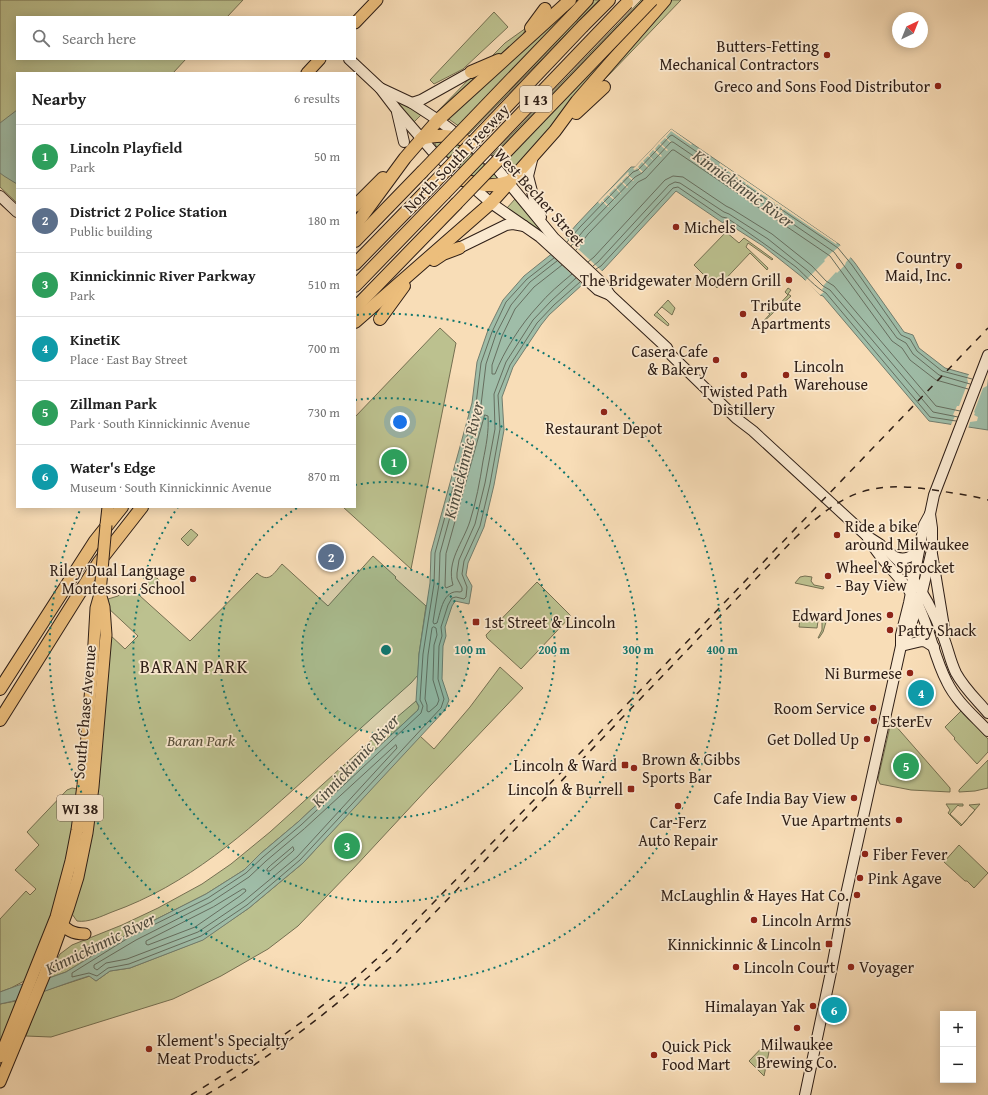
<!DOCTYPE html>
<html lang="en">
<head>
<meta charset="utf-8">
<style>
  :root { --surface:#fff; --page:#f2f2f2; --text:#222; --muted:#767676; --line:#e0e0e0; --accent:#db2777 }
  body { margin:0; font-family:"Gentium Book Plus",serif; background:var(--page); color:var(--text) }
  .controls { position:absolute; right:12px; bottom:12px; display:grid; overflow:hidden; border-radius:0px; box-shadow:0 2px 10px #0003 }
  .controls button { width:36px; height:36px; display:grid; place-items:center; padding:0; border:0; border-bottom:1px solid var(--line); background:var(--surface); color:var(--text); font:20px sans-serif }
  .compass { position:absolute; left:892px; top:12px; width:36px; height:36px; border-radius:50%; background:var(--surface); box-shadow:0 2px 10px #0003; rotate:43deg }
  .you { position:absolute; left:400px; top:422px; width:14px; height:14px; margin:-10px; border:3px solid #fff; border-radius:50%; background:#1a73e8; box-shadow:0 0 0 6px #1a73e833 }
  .badge { display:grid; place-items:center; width:26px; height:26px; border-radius:50%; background:var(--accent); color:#fff; font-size:13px; font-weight:700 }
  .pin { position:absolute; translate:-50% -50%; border:2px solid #fff; box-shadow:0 1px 4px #0006 }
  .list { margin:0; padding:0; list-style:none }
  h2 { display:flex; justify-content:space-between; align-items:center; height:52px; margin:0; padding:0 16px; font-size:17px }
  h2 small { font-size:13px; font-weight:400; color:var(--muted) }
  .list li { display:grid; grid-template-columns:26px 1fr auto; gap:12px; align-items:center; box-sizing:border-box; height:64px; padding:0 16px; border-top:1px solid var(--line) }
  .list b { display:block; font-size:15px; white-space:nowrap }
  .list p { margin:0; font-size:13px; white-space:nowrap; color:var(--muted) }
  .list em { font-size:13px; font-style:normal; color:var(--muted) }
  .icon { flex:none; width:22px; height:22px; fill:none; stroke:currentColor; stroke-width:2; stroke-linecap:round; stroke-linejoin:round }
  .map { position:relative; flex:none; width:988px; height:1095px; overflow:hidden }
  .search { position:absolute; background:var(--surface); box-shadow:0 2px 10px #0003; left:16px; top:16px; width:340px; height:44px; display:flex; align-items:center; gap:10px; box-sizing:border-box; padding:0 14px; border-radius:0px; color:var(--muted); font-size:15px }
  .panel { position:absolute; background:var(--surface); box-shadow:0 2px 10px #0003; left:16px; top:72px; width:340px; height:436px; border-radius:0px }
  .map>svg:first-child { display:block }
  .green { fill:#bcc18f; stroke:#757052 }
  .water { fill:#9fbda8; stroke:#727d6e }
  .pier { fill:#f8ddb7 }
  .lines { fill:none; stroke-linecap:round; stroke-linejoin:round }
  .shore { stroke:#666e5f; stroke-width:1 }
  .secondary-casing { stroke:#2e1e16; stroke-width:12 }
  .primary-casing { stroke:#2e1e16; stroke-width:13 }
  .highway-casing { stroke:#2e1e16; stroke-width:14 }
  .secondary { stroke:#fae9d0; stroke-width:10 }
  .primary { stroke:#ecbe7c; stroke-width:11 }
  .highway { stroke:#ecbe7c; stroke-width:12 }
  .rail { stroke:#2e1e16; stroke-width:1.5; stroke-dasharray:7 7; stroke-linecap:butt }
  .primary-bridge-casing { stroke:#2e1e16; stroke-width:13; stroke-linecap:butt }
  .highway-bridge-casing { stroke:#2e1e16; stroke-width:14; stroke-linecap:butt }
  .primary-bridge { stroke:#ecbe7c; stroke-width:11 }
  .highway-bridge { stroke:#ecbe7c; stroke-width:12 }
  .ring { fill:none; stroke:#0f766e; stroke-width:2; stroke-dasharray:2 4 }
  .poi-dot { fill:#8f2418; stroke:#fae9d0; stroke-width:1.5 }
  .labels { text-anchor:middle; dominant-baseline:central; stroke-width:3.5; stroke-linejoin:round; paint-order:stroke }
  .shield { fill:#fae9d0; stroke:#6b5b4e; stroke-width:1 }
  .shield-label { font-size:15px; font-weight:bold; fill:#2e1e16 }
  .poi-label { font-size:16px; fill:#2e1e16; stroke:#fae9d0; text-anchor:end }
  .street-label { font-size:16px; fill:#2e1e16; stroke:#fae9d0 }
  .park-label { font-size:16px; font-style:italic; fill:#594f3a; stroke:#fae9d0 }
  .water-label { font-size:17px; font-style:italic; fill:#504e42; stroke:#fae9d0 }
  .quarter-label { font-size:18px; letter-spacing:1px; fill:#2e1e16; stroke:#fae9d0 }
  .centre { fill:#0f766e; stroke:#fae9d0; stroke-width:2 }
  .ring-label { font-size:12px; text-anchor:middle; font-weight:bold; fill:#0f766e; stroke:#fae9d0; stroke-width:3.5; stroke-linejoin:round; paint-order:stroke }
</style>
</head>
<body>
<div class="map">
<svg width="988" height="1095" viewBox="0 0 988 1095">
  <rect width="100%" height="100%" fill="#f8ddb7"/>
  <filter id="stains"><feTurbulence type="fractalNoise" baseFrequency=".005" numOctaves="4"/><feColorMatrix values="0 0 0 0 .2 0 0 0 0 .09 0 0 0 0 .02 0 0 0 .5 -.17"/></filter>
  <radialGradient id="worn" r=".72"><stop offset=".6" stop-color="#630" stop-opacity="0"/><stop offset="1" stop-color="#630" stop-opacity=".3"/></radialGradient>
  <g class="green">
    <polygon points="0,0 243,0 227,17 17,17 17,59 186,59 173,73 17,73 17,203 0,187"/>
    <polygon points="576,0 583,0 460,127 446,117"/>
    <polygon points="591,0 599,0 469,134 465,131"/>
    <polygon points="641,0 648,0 496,158 492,155"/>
    <polygon points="670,0 681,0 581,104"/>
    <polygon points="494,12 508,27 463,69 434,84 430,80"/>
    <polygon points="641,17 643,20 510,174 500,163"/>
    <path d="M 526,28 C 521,42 501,58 487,61 L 505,43 Z"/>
    <polygon points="491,65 439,113 438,111 471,77"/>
    <polygon points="393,97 394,97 421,115 414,122"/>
    <polygon points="433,139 458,143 495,174 498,180 495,182 474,178 439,150 436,146"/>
    <polygon points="515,199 544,232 543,233 507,208"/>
    <polygon points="726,232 739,243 744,238 773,259 772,260 748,243 746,247 768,268 767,270 750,253 717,288 694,265"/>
    <polygon points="788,288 791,290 788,294 791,296 757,328 754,324 755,323 759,326 770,314 766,311 767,310 771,313 788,295 785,292"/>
    <polygon points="668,300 675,308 672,315 662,307 657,312 669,324 668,326 654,315"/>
    <polygon points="440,328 456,343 411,569 343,507 355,507 355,417"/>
    <polygon points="191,529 198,535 188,546 181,539"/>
    <path d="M 373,556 L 396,577 L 395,578 L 426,606 L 419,654 L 418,675 L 411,683 C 375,715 339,748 303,781 C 245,833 188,885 112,912 C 102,916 88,923 77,921 L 72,914 L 109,634 L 125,649 L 138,636 L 107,607 L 108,599 L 118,596 L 129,586 L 190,641 L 257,573 C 269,584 274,573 282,564 L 328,606 Z"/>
    <polygon points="805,576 812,577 811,581 814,585 824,587 823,589 795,583 800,577"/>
    <polygon points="154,577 157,578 159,580 158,584 151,590 149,590 145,585"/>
    <polygon points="537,582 571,616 521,669 487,638 486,635"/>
    <polygon points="829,612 823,632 819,638 818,638 822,630 822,621 806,619 806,615 820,615"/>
    <polygon points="800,619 818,621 817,628 799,627"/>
    <polygon points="500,667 523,688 430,786 352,870 298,926 268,949 221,976 173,999 51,1037 26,1036 39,999 44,991 90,976 96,981 110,971 130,968 202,940 249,908 303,863 420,736 434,749 470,707"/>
    <polygon points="416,701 419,707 418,710 298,822 260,854 244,870 206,894 131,932 66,972 49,978 52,973 50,973 60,954 72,945 122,925 158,908 202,884 231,864 270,832 396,718"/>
    <polygon points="962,710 988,739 988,752 977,764 954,739 955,738 945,727"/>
    <polygon points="891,722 894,724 950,788 950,792 911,790 880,784 878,779"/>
    <polygon points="988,760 988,788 975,791 959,792 959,790"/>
    <polygon points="72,788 78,789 72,836 57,896 44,935 26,980 11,988 0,992 0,919 26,891 30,895 36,889 15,870 39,845 27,832 67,790"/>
    <polygon points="946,804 963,804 963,806 959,806 958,805 950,814 962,825 975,810 969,805 980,804 961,826 948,813 950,810"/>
    <polygon points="959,845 988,873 974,888 967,881 965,881 944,862"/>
    <polygon points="16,1001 15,1003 17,1003 6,1030 0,1041 0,1004"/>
    <polygon points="772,1037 764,1076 749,1061"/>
  </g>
  <g class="water">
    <polygon points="17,110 17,184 4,176 0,173 0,123"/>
    <path d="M 671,129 L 840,245 L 855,263 L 904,332 L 913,335 L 919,348 L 945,368 L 988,380 L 988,430 L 929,421 L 823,296 L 820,295 L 802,277 L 763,246 L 724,221 L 723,223 L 676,191 L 603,270 L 583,284 L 549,315 L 541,325 L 513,367 L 502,397 L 504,430 L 494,485 L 484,527 L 468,563 L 466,575 L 472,586 L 469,604 L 455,601 L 452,606 L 445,627 L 446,636 L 443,646 L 442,679 L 449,700 L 445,710 L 303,863 L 249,908 L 203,940 L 130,968 L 110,971 L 96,981 L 89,976 C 59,985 31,998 0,1004 L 0,992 L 19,985 L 49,978 L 66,972 L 131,932 L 206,894 L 244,870 L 260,854 L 298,822 L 418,710 L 419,706 L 416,701 L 419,654 L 430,583 L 431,552 L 472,403 L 477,362 L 488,330 L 503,300 L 524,276 L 559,248 L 565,238 L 577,224 L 631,167 L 635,167 Z"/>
  </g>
  <g class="pier">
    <polygon points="671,129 692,144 691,145 671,131 666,137 672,143 671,143 665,138 660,143 668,150 667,151 659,144 655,149 662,156 661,157 653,150 649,155 654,161 648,156 643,161 649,167 648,168 642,162 638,167 643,172 642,173 637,168 635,170 633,169"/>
    <polygon points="720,163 837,243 836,244 784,209 780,215 778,214 782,208 777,204 772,210 771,209 775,203 769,199 765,205 764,205 768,198 761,194 757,200 756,199 760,193 747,184 743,191 741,190 746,183 740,179 736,186 734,185 738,178 733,174 728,181 727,180 731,173 719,165"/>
    <polygon points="628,172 629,173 628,175 634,180 633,181 627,176 622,181 628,187 627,188 621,182 616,187 621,193 621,194 615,188 609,194 615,199 614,200 608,195 603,200 609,206 608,207 602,201 600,204 598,202"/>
    <polygon points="564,236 603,272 584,286 549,253 558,247"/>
    <polygon points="842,244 852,256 846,262 845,265 837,273 836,272 823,286 824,287 822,289 824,292 820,295 805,281 825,261 824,260 832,252 834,251"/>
    <polygon points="970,372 988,378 987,386 983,388 974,412 975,413 974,415 978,417 977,421 970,422 968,429 950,427 955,416 953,415 957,406 959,406 968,382 967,378"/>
  </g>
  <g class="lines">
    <g class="shore">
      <polyline points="567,242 580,227 633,172 638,170 670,136 672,135 838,248 852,265 901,335 910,339 917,351 942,371 972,379"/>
      <polyline points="571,246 584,230 635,177 642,173 671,142 673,142 834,252 897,338 906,343 913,354 939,375 970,384"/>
      <polyline points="576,250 588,234 638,182 646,178 672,150 674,150 830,256 892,341 902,348 910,360 936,380 968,389"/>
      <polyline points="554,258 527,279 506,302 492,332 481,363 476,404 435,553 434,584 423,654 420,700 423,706 421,713 301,825 263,857 246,873 208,898 133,935 72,973 72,977 89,973 97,976 108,968 129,964 201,936 247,905 300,860 441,708 444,699 438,679 439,646 442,636 441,627 448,605 452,598 456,597 464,599 466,597 467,587 462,574 464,561 480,526 490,484 500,429 498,395 510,365 537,323 554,305 580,282"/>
      <path d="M 557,261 L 530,282 L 511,305 L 496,334 L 486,364 L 481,405 L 440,553 L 439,584 L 433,622 L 434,624 L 437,623 C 441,611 443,589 460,592 L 462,591 L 462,588 L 457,578 L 457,573 L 459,560 L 475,524 L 485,483 L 495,429 L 494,394 L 506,362 L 533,320 L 551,301 L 576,278"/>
      <polyline points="588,262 594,257 665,180 673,176 683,177 726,206 732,209 772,234 812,266 826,281 834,286 936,406 960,411"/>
      <path d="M 562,265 L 534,287 L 515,309 L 502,336 L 492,365 L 492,374 L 495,374 C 504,351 521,324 538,306 C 548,294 560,284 572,274"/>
      <polyline points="593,266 598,262 669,185 675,182 680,183 724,212 729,214 768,239 808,271 823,286 830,290 933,412 958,417"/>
      <path d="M 596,269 L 601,266 L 673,188 L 678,187 L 722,217 L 727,218 C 751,234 773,250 796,267 C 806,276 815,287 826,293 L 930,417 L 956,421"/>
      <path d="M 485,415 L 488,416 C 489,432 486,446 483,461 C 480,481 476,502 470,521 C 463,543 446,561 453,585 L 446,588 L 445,586 L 446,554 Z"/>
      <polygon points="434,627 436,628 437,635 434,645 433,680 439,700 437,705 429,712 427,711 427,705 425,699 428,655 432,628"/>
      <polygon points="396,745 397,748 297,857 244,901 198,932 127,959 106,963 97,970 94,968 94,965 136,940 211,902 249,877 266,861 304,829"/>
      <polygon points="293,847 294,850 292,852 270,871 267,871 267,869 270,866"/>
      <polygon points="243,889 245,889 246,891 240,896 195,927 148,945 146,944 146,941 213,907"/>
    </g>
    <g class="secondary-casing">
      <g id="secondary">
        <polyline points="349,59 380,88 396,109 434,153 491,203 540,237 598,290 610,295"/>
        <path d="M 380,88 L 412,103 L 438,120 L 466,141 L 493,164 L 554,238 L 603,284 L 610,295 L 667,348 L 670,354 L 736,418 L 753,431 L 867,536 C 904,557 928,597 943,636 C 948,648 950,661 956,673 C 964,688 977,700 988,713"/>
        <polyline points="412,103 421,100 471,72"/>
        <polyline points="397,112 404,142"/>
        <polyline points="533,156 528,176 536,207 541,217"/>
        <polyline points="0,196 17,212"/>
        <polyline points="459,248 506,225 513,224 524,226"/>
        <path d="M 867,536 C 879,560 901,576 915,599 C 930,626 933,656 947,682 C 956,701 974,716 988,731"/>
        <polyline points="932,554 945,633"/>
        <path d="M 895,557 C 906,561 913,557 919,547"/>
        <polyline points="905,641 907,637 922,592 932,550 932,528 930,514 934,495 988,355"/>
        <polyline points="901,646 922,641 926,642 934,647"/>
        <polyline points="805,1095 831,972 845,899 901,646 901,635 909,603 924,525 930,514"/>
      </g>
    </g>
    <g class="primary-casing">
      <g id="primary">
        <polyline points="355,23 377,0"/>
        <polyline points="307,73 320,59"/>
        <polyline points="106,525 108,507"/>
        <path d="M 59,921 C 66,930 73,934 85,934"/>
        <polyline points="0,1057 56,917 71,861 77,830 83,785 93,661 96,608 100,594"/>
        <polyline points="0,1082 44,976 68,909 78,877 87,833 93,787 106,635 104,607 100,593"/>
      </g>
    </g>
    <g class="highway-casing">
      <g id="highway">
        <polyline points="572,16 587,0"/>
        <polyline points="583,26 609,0"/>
        <polyline points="531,28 545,9"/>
        <polyline points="471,72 499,60"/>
        <polyline points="576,113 604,87"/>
        <path d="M 421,139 C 439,134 449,135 466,141"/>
        <path d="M 463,180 C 481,185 491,188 508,182"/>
        <polyline points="355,206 383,178"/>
        <polyline points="355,226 405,158 438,120 570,0"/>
        <polyline points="355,241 422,172"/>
        <polyline points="434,260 443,254 459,248"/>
        <polyline points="355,264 433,184"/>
        <polyline points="355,286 444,194"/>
        <polyline points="355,308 456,204"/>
        <polyline points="380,319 404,286"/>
        <polyline points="355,322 491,203 555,131 577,101 665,0"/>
        <polyline points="0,689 95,541 122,507"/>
        <polyline points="0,720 99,562 142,507"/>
      </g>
    </g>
    <use href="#secondary" class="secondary"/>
    <use href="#primary" class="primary"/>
    <use href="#highway" class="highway"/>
    <g class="rail">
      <polyline points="191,1095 263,1050 303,1021 343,989 390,947 584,749 988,328"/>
      <path d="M 206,1095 C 275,1055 336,1006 396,953 L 795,538 C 842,493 868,480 934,490 C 952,493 970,495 988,500"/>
    </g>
    <g class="primary-bridge-casing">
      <polyline id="primary-bridge" points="100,593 106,525"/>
    </g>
    <g class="highway-bridge-casing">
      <g id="highway-bridge">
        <polyline points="422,172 572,16"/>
        <polyline points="433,184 583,26"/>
        <polyline points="444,194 627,3"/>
        <polyline points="456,204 652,0"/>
      </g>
    </g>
    <use href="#primary-bridge" class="primary-bridge"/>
    <use href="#highway-bridge" class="highway-bridge"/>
  </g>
  <circle cx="386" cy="650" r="84" fill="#0f766e" fill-opacity=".12"/>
  <g class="ring">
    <circle cx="386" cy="650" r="84"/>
    <path d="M355 485A168 168 0 1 1 297 508"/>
    <path d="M355 400A252 252 0 1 1 178 507"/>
    <path d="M357 315A336 336 0 1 1 81 508"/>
  </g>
  <g class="poi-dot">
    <circle cx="827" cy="55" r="4"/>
    <circle cx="938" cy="86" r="4"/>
    <circle cx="676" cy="227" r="4"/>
    <circle cx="959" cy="266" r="4"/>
    <circle cx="789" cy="280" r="4"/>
    <circle cx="743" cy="314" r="4"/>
    <circle cx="716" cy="360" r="4"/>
    <circle cx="744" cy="375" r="4"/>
    <circle cx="786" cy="375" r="4"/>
    <circle cx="604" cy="412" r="4"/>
    <circle cx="837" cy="535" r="4"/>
    <circle cx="828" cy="576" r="4"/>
    <circle cx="193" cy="579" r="4"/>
    <circle cx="890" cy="615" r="4"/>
    <rect x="472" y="618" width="8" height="8" rx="2"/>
    <circle cx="890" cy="630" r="4"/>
    <circle cx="910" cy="673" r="4"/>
    <circle cx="873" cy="708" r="4"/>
    <circle cx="874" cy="721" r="4"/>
    <circle cx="867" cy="739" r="4"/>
    <rect x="621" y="761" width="8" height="8" rx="2"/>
    <circle cx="634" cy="768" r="4"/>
    <rect x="627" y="785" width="8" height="8" rx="2"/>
    <circle cx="854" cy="798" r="4"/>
    <circle cx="678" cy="806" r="4"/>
    <circle cx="899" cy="820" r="4"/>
    <circle cx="865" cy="854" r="4"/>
    <circle cx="860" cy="878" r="4"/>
    <circle cx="857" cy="895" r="4"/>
    <circle cx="754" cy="920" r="4"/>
    <rect x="825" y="940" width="8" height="8" rx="2"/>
    <circle cx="736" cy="967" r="4"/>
    <circle cx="851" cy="967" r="4"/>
    <circle cx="813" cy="1006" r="4"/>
    <circle cx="797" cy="1028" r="4"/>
    <circle cx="149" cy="1049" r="4"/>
    <circle cx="654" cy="1055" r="4"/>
  </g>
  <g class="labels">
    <g class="shield">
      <rect x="520" y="86" width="32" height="26" rx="3"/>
      <rect x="57" y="795" width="46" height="26" rx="3"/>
    </g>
    <g class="shield-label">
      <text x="536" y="99">I 43</text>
      <text x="80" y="808">WI 38</text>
    </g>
    <g class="poi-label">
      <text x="819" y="46">Butters-Fetting<tspan x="819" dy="18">Mechanical Contractors</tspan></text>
      <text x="930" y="86">Greco and Sons Food Distributor</text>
      <text x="684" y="227" text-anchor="start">Michels</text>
      <text x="951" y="257">Country<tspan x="951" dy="18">Maid, Inc.</tspan></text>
      <text x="781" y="280">The Bridgewater Modern Grill</text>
      <text x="751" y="305" text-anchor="start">Tribute<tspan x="751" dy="18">Apartments</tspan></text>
      <text x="708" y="351">Casera Cafe<tspan x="708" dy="18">&amp; Bakery</tspan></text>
      <text x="794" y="366" text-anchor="start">Lincoln<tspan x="794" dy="18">Warehouse</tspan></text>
      <text x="744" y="391" text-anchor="middle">Twisted Path<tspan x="744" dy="18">Distillery</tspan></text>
      <text x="604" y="428" text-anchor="middle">Restaurant Depot</text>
      <text x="845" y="526" text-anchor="start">Ride a bike<tspan x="845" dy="18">around Milwaukee</tspan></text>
      <text x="836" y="567" text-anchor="start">Wheel &amp; Sprocket<tspan x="836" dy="18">- Bay View</tspan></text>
      <text x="185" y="570">Riley Dual Language<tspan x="185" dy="18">Montessori School</tspan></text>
      <text x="882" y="615">Edward Jones</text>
      <text x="484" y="622" text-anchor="start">1st Street &amp; Lincoln</text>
      <text x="898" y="630" text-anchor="start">Patty Shack</text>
      <text x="902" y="673">Ni Burmese</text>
      <text x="865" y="708">Room Service</text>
      <text x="882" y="721" text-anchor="start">EsterEv</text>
      <text x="859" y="739">Get Dolled Up</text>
      <text x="642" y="759" text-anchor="start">Brown &amp; Gibbs<tspan x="642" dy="18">Sports Bar</tspan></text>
      <text x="617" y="765">Lincoln &amp; Ward</text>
      <text x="623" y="789">Lincoln &amp; Burrell</text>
      <text x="846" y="798">Cafe India Bay View</text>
      <text x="891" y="820">Vue Apartments</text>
      <text x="678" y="822" text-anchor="middle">Car-Ferz<tspan x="678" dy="18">Auto Repair</tspan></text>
      <text x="873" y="854" text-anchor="start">Fiber Fever</text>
      <text x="868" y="878" text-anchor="start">Pink Agave</text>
      <text x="849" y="895">McLaughlin &amp; Hayes Hat Co.</text>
      <text x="762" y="920" text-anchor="start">Lincoln Arms</text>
      <text x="821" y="944">Kinnickinnic &amp; Lincoln</text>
      <text x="744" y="967" text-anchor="start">Lincoln Court</text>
      <text x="859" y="967" text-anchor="start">Voyager</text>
      <text x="805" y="1006">Himalayan Yak</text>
      <text x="157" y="1040" text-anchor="start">Klement's Specialty<tspan x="157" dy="18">Meat Products</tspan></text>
      <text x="797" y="1044" text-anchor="middle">Milwaukee<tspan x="797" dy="18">Brewing Co.</tspan></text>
      <text x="662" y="1046" text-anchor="start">Quick Pick<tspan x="662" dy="18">Food Mart</tspan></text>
    </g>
    <g class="street-label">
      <text transform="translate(456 158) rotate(-46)">North-South Freeway</text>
      <text transform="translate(540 197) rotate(48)">West Becher Street</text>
      <text transform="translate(84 712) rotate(-85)">South Chase Avenue</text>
    </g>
    <g class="park-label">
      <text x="201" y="740">Baran Park</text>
    </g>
    <g class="water-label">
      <text transform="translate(744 188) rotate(36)">Kinnickinnic River</text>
      <text transform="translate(463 460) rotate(-76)">Kinnickinnic River</text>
      <text transform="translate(355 760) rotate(-47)">Kinnickinnic River</text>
      <text transform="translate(100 943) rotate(-26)">Kinnickinnic River</text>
    </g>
    <g class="quarter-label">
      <text x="194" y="666">BARAN PARK</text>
    </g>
  </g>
  <circle cx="386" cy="650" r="6" class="centre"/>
  <g class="ring-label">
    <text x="470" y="654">100 m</text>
    <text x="554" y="654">200 m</text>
    <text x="638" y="654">300 m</text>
    <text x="722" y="654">400 m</text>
  </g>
  <rect width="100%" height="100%" filter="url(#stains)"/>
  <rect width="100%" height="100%" fill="url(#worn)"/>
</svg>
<div class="controls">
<button>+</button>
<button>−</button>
</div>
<svg class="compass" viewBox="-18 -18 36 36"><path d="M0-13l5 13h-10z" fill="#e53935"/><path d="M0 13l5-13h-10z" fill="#767676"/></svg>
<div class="you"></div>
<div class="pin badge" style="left:394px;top:462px;background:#2e9e5b">1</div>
<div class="pin badge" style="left:331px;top:557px;background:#5c6f8a">2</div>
<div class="pin badge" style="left:347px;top:846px;background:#2e9e5b">3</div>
<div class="pin badge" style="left:921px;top:693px;background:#0f9aa8">4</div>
<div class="pin badge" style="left:906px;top:766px;background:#2e9e5b">5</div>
<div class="pin badge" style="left:834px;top:1010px;background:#0f9aa8">6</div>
<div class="search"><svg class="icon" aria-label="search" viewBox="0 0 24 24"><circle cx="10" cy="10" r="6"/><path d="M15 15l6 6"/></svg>Search here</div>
<section class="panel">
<h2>Nearby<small>6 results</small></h2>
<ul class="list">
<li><span class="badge" style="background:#2e9e5b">1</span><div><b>Lincoln Playfield</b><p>Park</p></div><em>50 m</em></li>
<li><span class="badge" style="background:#5c6f8a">2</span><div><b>District 2 Police Station</b><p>Public building</p></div><em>180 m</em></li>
<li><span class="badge" style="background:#2e9e5b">3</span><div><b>Kinnickinnic River Parkway</b><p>Park</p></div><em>510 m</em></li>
<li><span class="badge" style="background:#0f9aa8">4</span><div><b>KinetiK</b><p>Place · East Bay Street</p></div><em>700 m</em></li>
<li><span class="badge" style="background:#2e9e5b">5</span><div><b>Zillman Park</b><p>Park · South Kinnickinnic Avenue</p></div><em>730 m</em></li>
<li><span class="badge" style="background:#0f9aa8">6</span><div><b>Water's Edge</b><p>Museum · South Kinnickinnic Avenue</p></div><em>870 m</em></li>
</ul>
</section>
</div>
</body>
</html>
